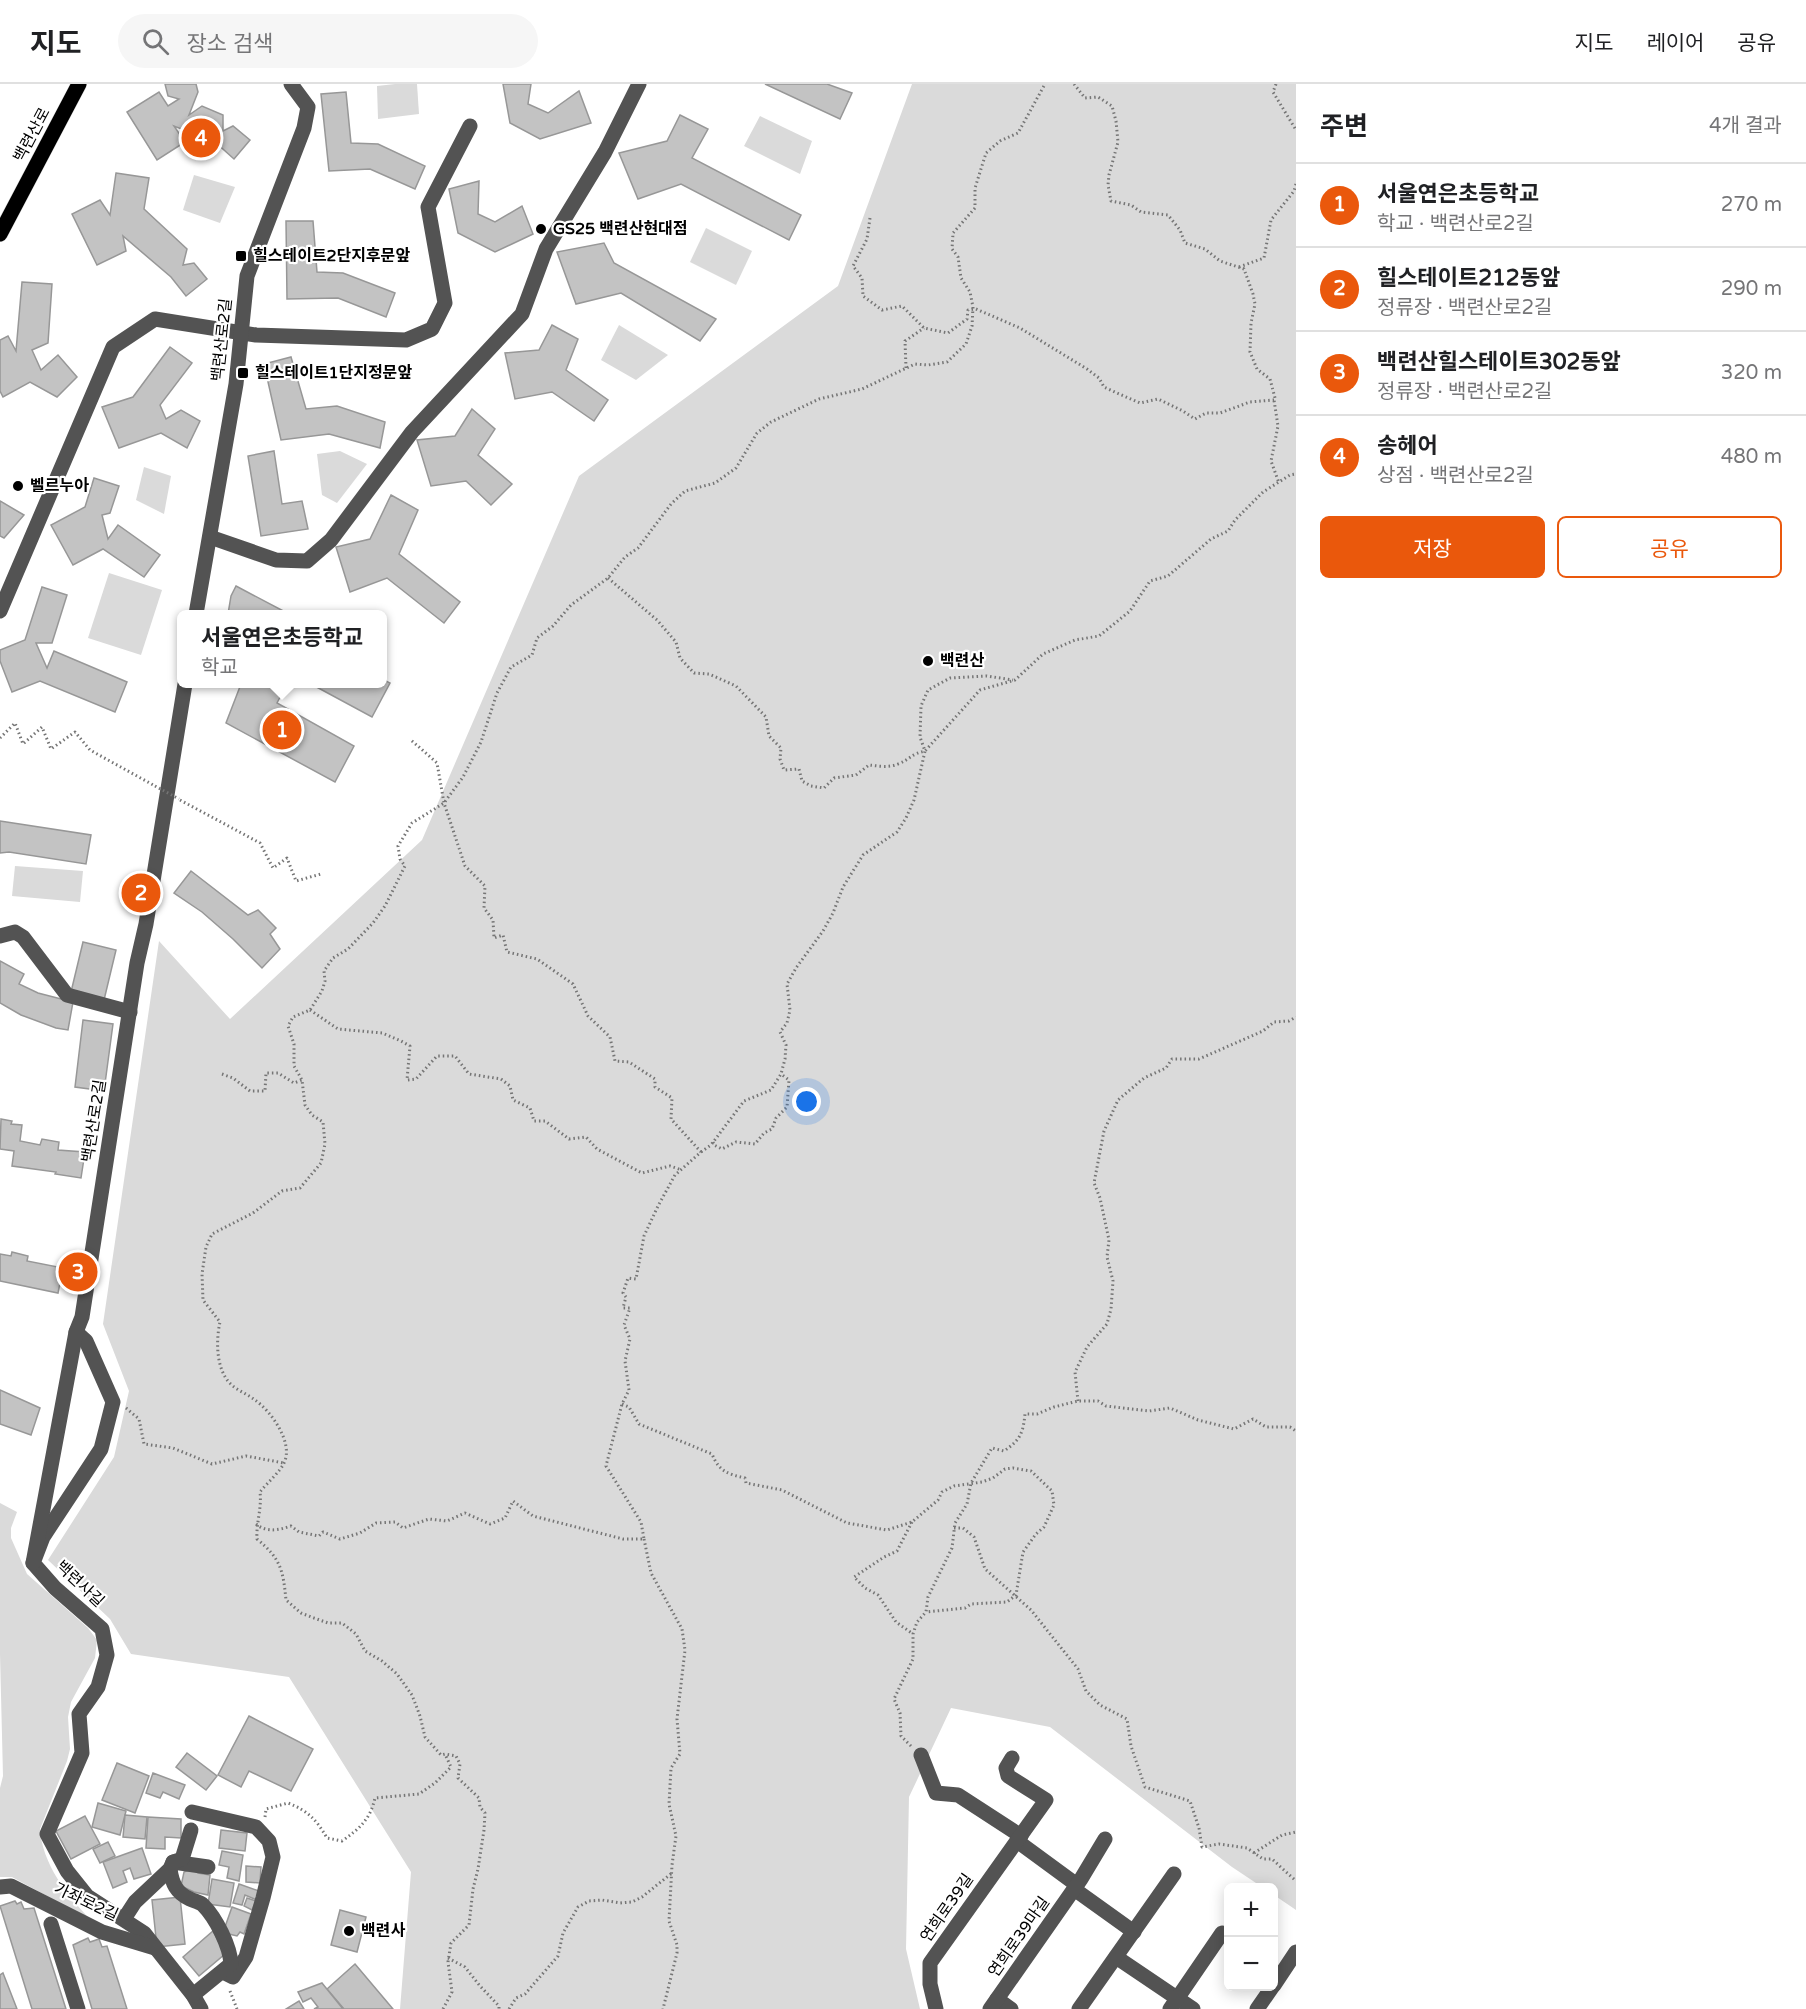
<!DOCTYPE html>
<html lang="ko">
<head>
<meta charset="utf-8">
<style>
  :root { --surface:#fff; --page:#f6f6f6; --text:#202124; --muted:#757577; --line:#e0e0e0; --accent:#ea580c }
  body { margin:0; font-family:"Varela Round","Noto Sans KR",sans-serif; background:var(--page); color:var(--text) }
  .controls { position:absolute; right:18px; bottom:18px; display:grid; overflow:hidden; border-radius:9px; box-shadow:0 3px 15px #0003 }
  .controls button { width:54px; height:54px; display:grid; place-items:center; padding:0; border:0; border-bottom:2px solid var(--line); background:var(--surface); color:var(--text); font:30px sans-serif }
  .you { position:absolute; left:807px; top:1018px; width:21px; height:21px; margin:-15px; border:4px solid #fff; border-radius:50%; background:#1a73e8; box-shadow:0 0 0 9px #1a73e833 }
  .badge { display:grid; place-items:center; width:39px; height:39px; border-radius:50%; background:var(--accent); color:#fff; font-size:20px; font-weight:700 }
  .pin { position:absolute; translate:-50% -50%; border:3px solid #fff; box-shadow:0 2px 6px #0006 }
  .popup { position:absolute; left:177px; top:526px; width:210px; height:78px; box-sizing:border-box; display:grid; place-content:center; border-radius:9px; background:var(--surface); filter:drop-shadow(0 2px 4px #0005); font-size:20px; white-space:nowrap; color:var(--muted) }
  .popup b { font-size:22px; color:var(--text) }
  .popup::after { content:''; position:absolute; left:50%; top:100%; margin-left:-12px; border:12px solid transparent; border-top-color:var(--surface) }
  .list { margin:0; padding:0; list-style:none }
  h2 { display:flex; justify-content:space-between; align-items:center; height:78px; margin:0; padding:0 24px; font-size:26px }
  h2 small { font-size:20px; font-weight:400; color:var(--muted) }
  .list li { display:grid; grid-template-columns:39px 1fr auto; gap:18px; align-items:center; box-sizing:border-box; height:84px; padding:0 24px; border-top:2px solid var(--line) }
  .list b { display:block; font-size:22px; white-space:nowrap }
  .list p { margin:0; font-size:20px; white-space:nowrap; color:var(--muted) }
  .list em { font-size:20px; font-style:normal; color:var(--muted) }
  .actions { display:flex; gap:12px; padding:18px 24px }
  .actions a { flex:1; padding:14px 0; border:2px solid var(--accent); border-radius:9px; text-align:center; font-size:21px; color:var(--accent) }
  .actions .main { background:var(--accent); color:#fff }
  .icon { flex:none; width:33px; height:33px; fill:none; stroke:currentColor; stroke-width:2; stroke-linecap:round; stroke-linejoin:round }
  .map { position:relative; flex:none; width:1296px; height:1925px; overflow:hidden }
  header { display:flex; align-items:center; gap:36px; box-sizing:border-box; height:84px; padding:0 30px; background:var(--surface); border-bottom:2px solid var(--line) }
  header strong { font-size:28px }
  nav { display:flex; gap:33px; margin-inline-start:auto; font-size:21px }
  .search { width:420px; height:54px; background:var(--page); display:flex; align-items:center; gap:15px; box-sizing:border-box; padding:0 21px; border-radius:33px; color:var(--muted); font-size:22px }
  main { display:flex }
  aside { flex:1; background:var(--surface) }
  .map>svg:first-child { display:block }
  .green { fill:#dadada }
  .building { fill:#c3c3c3; stroke:#979797; stroke-width:1.5 }
  .lines { fill:none; stroke-linecap:round; stroke-linejoin:round }
  .major-casing { stroke:#dbdbdb; stroke-width:16 }
  .path { stroke:#757575; stroke-width:3; stroke-dasharray:1.5 3; stroke-linecap:butt }
  .minor { stroke:#535353; stroke-width:15 }
  .major { stroke:#000; stroke-width:15 }
  .path-bridge { stroke:#757575; stroke-width:3; stroke-dasharray:1.5 3; stroke-linecap:butt }
  .poi-dot { fill:#000; stroke:#fff; stroke-width:2 }
  .labels { text-anchor:middle; dominant-baseline:central; stroke-width:4.5; stroke-linejoin:round; paint-order:stroke }
  .street-label { font-size:16px; fill:#000; stroke:#fff }
  .poi-label { font-size:16px; font-weight:bold; fill:#000; stroke:#fff; text-anchor:start }
</style>
</head>
<body>
<header>
<strong>지도</strong>
<div class="search"><svg class="icon" aria-label="search" viewBox="0 0 24 24"><circle cx="10" cy="10" r="6"/><path d="M15 15l6 6"/></svg>장소 검색</div>
<nav><a>지도</a><a>레이어</a><a>공유</a></nav>
</header>
<main>
<div class="map">
<svg width="1296" height="1925" viewBox="0 0 1296 1925">
  <rect width="100%" height="100%" fill="#fff"/>
  <g class="green">
    <polygon points="395,0 417,0 419,30 378,35 377,2"/>
    <polygon points="912,0 1296,0 1296,1826 1274,1811 1274,1804 1262,1803 1232,1783 1050,1643 951,1624 909,1713 906,1865 920,1925 400,1925 411,1788 289,1593 131,1570 110,1535 48,1476 114,1373 129,1307 103,1240 159,857 230,935 422,756 579,392 838,202"/>
    <polygon points="760,32 812,57 800,90 744,62"/>
    <polygon points="194,91 235,103 220,139 183,126"/>
    <polygon points="706,144 752,167 736,201 690,178"/>
    <polygon points="619,241 668,271 636,296 601,276"/>
    <polygon points="340,367 367,380 337,419 322,411 317,370"/>
    <polygon points="144,383 171,392 164,430 136,416"/>
    <polygon points="109,489 162,506 141,571 88,554"/>
    <polygon points="15,782 83,787 80,818 12,812"/>
    <path d="M 0,1419 L 17,1428 L 11,1444 L 11,1454 L 27,1490 L 88,1544 L 97,1556 L 95,1574 L 71,1618 L 68,1633 L 70,1665 L 67,1677 L 40,1745 C 42,1779 67,1812 91,1836 L 12,1793 L 0,1793 L 0,1704 L 3,1692 L 0,1570 Z"/>
  </g>
  <g class="building">
    <polygon points="165,0 196,0 198,8 189,31 202,22 223,31 223,47 233,42 250,56 234,75 215,58 174,42 185,58 157,76 127,28 159,8 168,22 179,15 168,12"/>
    <polygon points="503,0 531,0 528,20 548,29 579,7 591,39 540,55 510,39"/>
    <polygon points="765,0 827,0 852,9 840,35"/>
    <polygon points="346,8 351,59 378,60 425,82 415,105 370,85 329,87 321,10"/>
    <polygon points="680,31 708,45 692,74 801,131 789,156 681,100 638,115 619,69 667,57"/>
    <polygon points="116,89 149,94 144,125 187,165 183,181 194,179 207,195 186,212 171,193 123,152 126,167 97,181 72,130 100,116 110,131"/>
    <polygon points="479,97 478,130 495,138 522,122 533,150 495,168 458,149 449,105"/>
    <polygon points="286,137 313,137 317,188 343,189 395,209 386,233 338,214 287,215"/>
    <polygon points="604,159 614,179 716,235 700,257 621,209 576,220 557,168"/>
    <polygon points="22,198 52,200 48,259 32,266 41,286 58,271 77,293 57,313 30,298 3,313 0,307 0,256 8,252 16,267"/>
    <polygon points="552,241 578,255 566,286 608,316 594,337 552,308 515,315 505,269 539,266"/>
    <polygon points="170,263 192,279 160,321 166,335 181,326 200,337 187,364 161,349 119,364 102,323 133,313"/>
    <polygon points="291,273 306,325 337,322 385,338 380,364 329,350 281,356 264,280"/>
    <polygon points="472,325 495,345 478,371 512,400 491,421 466,397 431,402 417,356 455,352"/>
    <polygon points="274,367 282,420 302,417 308,445 261,452 248,372"/>
    <polygon points="94,394 119,402 110,429 102,431 108,455 118,441 160,471 144,493 103,465 73,481 51,441 85,423"/>
    <polygon points="391,411 418,426 399,470 460,518 444,539 387,494 350,508 336,463 370,455"/>
    <polygon points="0,417 24,431 4,454 0,452"/>
    <polygon points="236,502 289,530 228,530 231,512"/>
    <polygon points="42,503 67,511 52,559 36,559 47,584 54,567 127,598 115,628 40,597 12,608 0,577 0,566 25,556"/>
    <polygon points="382,595 390,599 372,633 311,600 382,600"/>
    <polygon points="241,600 287,600 277,619 354,662 335,698 226,639"/>
    <polygon points="0,737 91,751 86,780 9,768 0,769"/>
    <polygon points="191,787 248,831 258,826 276,844 270,850 280,865 262,884 233,855 202,828 174,809"/>
    <polygon points="83,858 116,866 104,916 71,908"/>
    <polygon points="0,877 24,890 19,900 38,909 73,918 68,946 56,944 21,931 0,919"/>
    <polygon points="83,936 113,940 104,1007 75,1003"/>
    <polygon points="1,1035 12,1037 11,1040 22,1041 20,1057 40,1061 42,1055 59,1058 58,1066 85,1068 81,1094 55,1090 56,1088 12,1082 14,1067 0,1065"/>
    <polygon points="12,1168 28,1172 27,1177 63,1184 58,1209 0,1197 0,1170 11,1172"/>
    <polygon points="0,1306 40,1324 31,1351 0,1340"/>
    <polygon points="249,1632 313,1665 291,1707 249,1687 241,1703 218,1691"/>
    <polygon points="187,1669 217,1692 206,1706 176,1683"/>
    <polygon points="117,1679 149,1692 135,1729 102,1716"/>
    <polygon points="153,1689 185,1701 179,1715 163,1708 160,1714 146,1709"/>
    <polygon points="98,1719 126,1727 120,1751 92,1743"/>
    <polygon points="125,1731 147,1733 145,1755 123,1753"/>
    <polygon points="85,1732 100,1760 71,1775 56,1747"/>
    <polygon points="148,1733 181,1735 181,1754 165,1753 165,1765 146,1764"/>
    <polygon points="221,1746 247,1749 245,1767 219,1764"/>
    <polygon points="108,1758 115,1772 100,1779 93,1765"/>
    <polygon points="142,1764 151,1790 134,1795 130,1784 123,1787 127,1798 113,1804 103,1778"/>
    <polygon points="222,1767 243,1771 239,1797 227,1794 229,1783 219,1781"/>
    <polygon points="246,1782 261,1783 260,1799 246,1798"/>
    <polygon points="194,1784 198,1789 210,1791 208,1811 194,1808 181,1802 184,1788"/>
    <polygon points="212,1795 234,1799 230,1823 208,1820"/>
    <polygon points="239,1800 259,1807 257,1816 245,1811 242,1821 233,1819"/>
    <polygon points="180,1813 185,1860 157,1863 152,1816"/>
    <polygon points="247,1814 256,1817 252,1826 244,1822"/>
    <polygon points="15,1817 17,1820 21,1818 24,1825 34,1824 66,1925 32,1925 0,1822"/>
    <polygon points="232,1823 251,1830 244,1850 240,1848 237,1852 229,1850 225,1843"/>
    <polygon points="340,1826 366,1833 357,1868 331,1861"/>
    <polygon points="213,1847 225,1870 199,1892 183,1873"/>
    <polygon points="88,1854 90,1858 99,1855 102,1863 107,1862 127,1925 92,1925 73,1861"/>
    <polygon points="355,1880 393,1925 344,1925 327,1905"/>
    <polygon points="3,1889 17,1925 0,1925 0,1891"/>
    <polygon points="322,1899 343,1925 314,1925 318,1923 311,1914 303,1918 298,1908"/>
    <polygon points="299,1917 304,1925 286,1925"/>
  </g>
  <g class="lines">
    <g class="major-casing">
      <polyline id="major" points="0,150 79,0"/>
    </g>
    <g class="path">
      <polyline points="1074,0 1085,14 1098,13 1112,22 1116,37 1118,58 1109,91 1108,101 1111,117 1131,121 1141,128 1168,131 1180,146 1185,159 1205,165 1220,177 1244,185 1253,210 1255,220 1251,239 1250,268 1257,285 1270,295 1275,314 1274,316 1278,342 1271,377 1279,399"/>
      <polyline points="1276,0 1273,8 1296,46"/>
      <polyline points="870,134 867,155 853,182 862,194 863,212 882,226 902,222 924,244 948,249 967,235 968,226 976,225 1020,244 1087,285 1099,294 1104,303 1117,309 1140,319 1158,315 1183,327 1195,335 1206,329 1220,329 1250,318 1274,316"/>
      <polyline points="1239,183 1264,174 1271,136 1294,107 1296,100"/>
      <polyline points="906,284 905,257 924,244"/>
      <path d="M 608,494 L 657,536 L 676,558 L 680,574 L 694,589 L 709,590 L 736,602 L 766,633 L 769,652 L 781,664 L 780,675 L 784,686 L 799,685 L 802,697 L 811,702 L 824,704 L 834,694 L 856,691 L 869,681 C 878,682 889,684 898,680 C 909,676 911,670 925,667 L 980,606 L 1015,596 L 1043,570 L 1075,556 L 1099,552 L 1130,527 L 1150,497 L 1168,492 L 1211,455 L 1228,447 L 1235,436 L 1263,408 L 1290,391 L 1296,390"/>
      <polyline points="0,654 15,639 23,660 42,643 51,665 75,648 90,666 155,702"/>
      <polyline points="180,716 260,759 273,784 287,774 296,797 321,790"/>
      <polyline points="310,926 338,945 382,949 401,957 410,962 407,996 416,995 437,972 455,972 469,990 501,995 510,1002 513,1016 530,1024 534,1037 545,1037 569,1055 586,1053 597,1065 642,1089 670,1082 682,1086"/>
      <polyline points="222,990 233,994 250,1007 265,1007 266,989 278,989 294,999 302,996"/>
      <polyline points="713,1058 714,1061 722,1065 736,1058 755,1060 764,1049 772,1045 776,1034 787,1023 789,996 781,990"/>
      <polyline points="701,1068 711,1061 744,1017 771,1006 781,990 785,975 786,961 780,948 787,939 790,926 787,900 796,884 823,847 833,829 843,803 863,771 897,748 906,734 914,716 925,667 920,653 921,622 928,606 950,594 987,592 1013,596"/>
      <polyline points="1078,1317 1075,1288 1087,1263 1107,1240 1111,1225 1113,1197 1107,1173 1109,1156 1100,1114 1094,1099 1104,1047 1118,1016 1144,994 1166,984 1172,975 1199,975 1263,947 1274,938 1289,937 1296,933"/>
      <path d="M 622,1320 L 629,1323 L 639,1340 L 712,1370 C 719,1387 727,1390 745,1394 L 746,1399 L 782,1406 L 847,1439 L 887,1446 L 912,1438 L 938,1416 L 942,1408 L 954,1402 L 982,1398 L 993,1394 L 1005,1385 L 1013,1384 L 1031,1387 L 1052,1407 L 1054,1421 L 1044,1443 L 1036,1450 L 1023,1468 L 1016,1511 L 1007,1518 L 971,1520 L 965,1524 L 926,1528"/>
      <polyline points="126,1324 139,1335 144,1360 173,1364 212,1380 246,1372 284,1379"/>
      <polyline points="912,1438 897,1467 884,1473 854,1493 865,1504 878,1511 896,1538 913,1550"/>
      <path d="M 256,1440 C 267,1449 279,1446 291,1442 L 299,1448 L 319,1452 L 323,1448 L 340,1455 L 360,1449 L 376,1439 L 395,1438 L 403,1444 L 429,1435 L 447,1437 L 465,1429 L 490,1440 L 505,1434 L 513,1417 L 533,1432 L 623,1455 L 644,1455 L 641,1438 L 606,1382 L 622,1320 L 629,1306 L 625,1277 L 630,1255 L 624,1241 L 630,1224 L 623,1224 L 626,1213 L 623,1209 L 628,1194 L 636,1195 L 644,1152 L 658,1122 L 675,1091 L 701,1068 L 671,1035 L 672,1014 L 655,1003 L 655,995 L 629,978 L 615,977 L 610,953 L 588,932 L 573,900 L 537,875 L 507,868 L 503,851 L 494,854 L 493,836 L 484,824 L 485,802 L 465,782 L 444,719 L 437,679 L 411,656"/>
      <polyline points="954,1444 963,1444 974,1453 985,1485 1031,1526 1078,1585 1086,1607 1100,1621 1127,1635 1131,1662 1145,1703 1190,1717 1199,1744 1202,1763 1219,1760 1247,1764 1263,1775 1272,1775 1296,1797"/>
      <polyline points="644,1455 651,1489 682,1545 685,1566 677,1635 680,1670 671,1684 669,1720 676,1752 672,1781 669,1837 677,1861 677,1869 663,1925"/>
      <path d="M 911,1662 L 901,1652 L 900,1629 L 894,1615 L 913,1575 L 913,1550 L 917,1538 L 926,1528 L 928,1513 L 952,1464 L 955,1439 L 967,1420 L 971,1399 L 992,1364 L 1004,1367 C 1020,1356 1023,1350 1025,1330 L 1037,1330 L 1054,1323 L 1078,1317 L 1098,1317 L 1106,1322 L 1149,1327 L 1170,1324 L 1198,1336 L 1234,1345 L 1253,1335 L 1266,1343 L 1290,1343 L 1296,1347"/>
      <path d="M 265,1733 L 266,1725 L 288,1719 C 308,1727 316,1735 327,1754 L 342,1757 C 359,1745 370,1736 375,1714 L 419,1710 L 435,1699 L 451,1683 L 445,1670"/>
      <polyline points="1254,1769 1282,1751 1296,1748"/>
      <polyline points="448,1874 465,1883 480,1902 499,1922 499,1925"/>
      <polyline points="230,1907 237,1925"/>
      <path d="M 443,1925 L 452,1908 L 448,1878 L 451,1859 L 469,1841 L 473,1805 L 478,1785 L 484,1746 L 485,1729 L 480,1723 L 479,1714 L 458,1694 L 460,1680 L 456,1672 L 445,1670 L 441,1671 L 425,1653 L 420,1632 L 412,1611 L 397,1590 L 382,1577 L 365,1567 L 356,1550 L 342,1539 L 328,1539 L 314,1534 L 301,1529 L 286,1516 C 283,1486 281,1475 257,1455 C 256,1439 262,1424 260,1408 C 266,1400 280,1388 284,1379 C 294,1359 271,1327 255,1316 C 246,1309 235,1306 228,1297 C 216,1282 216,1256 220,1238 L 203,1216 L 202,1190 L 206,1163 L 212,1150 L 253,1129 L 282,1107 L 300,1104 L 321,1079 L 325,1060 L 323,1038 L 312,1031 L 305,1021 L 302,996 L 294,982 L 294,960 L 288,942 L 293,933 L 310,926 L 322,907 L 325,897 L 324,887 L 333,874 L 348,865 L 373,839 L 385,822 L 405,782 L 400,775 L 398,762 L 412,739 L 444,719 L 463,693 L 481,658 L 497,609 L 511,583 L 532,571 L 537,554 L 553,542 L 571,521 L 608,494 L 625,473 L 638,464 L 671,420 L 685,407 L 715,399 L 736,384 L 757,349 L 771,338 L 819,315 L 862,305 L 915,280 L 928,281 L 947,278 L 966,260 L 972,242 L 973,223 L 970,208 L 961,194 L 958,173 L 952,165 L 953,149 L 975,124 L 975,104 L 986,69 L 1000,57 L 1018,49 L 1045,0"/>
      <polyline points="509,1925 516,1914 525,1910 558,1872 563,1849 578,1823 589,1817 602,1816 620,1819 632,1818 642,1813 672,1789"/>
    </g>
    <g class="minor">
      <polyline points="210,453 276,476 307,477 331,456 412,348 522,230 546,165 605,68 639,0"/>
      <polyline points="0,527 113,263 155,235 256,251 406,256 432,245 445,219 428,123 470,42"/>
      <polyline points="196,530 236,300 247,192 304,44 308,23 291,0"/>
      <polyline points="0,852 15,848 23,853 67,911 130,928"/>
      <polyline points="76,1248 86,1257 113,1318 101,1365 43,1453 33,1479 55,1504 102,1545 107,1571 98,1603 79,1630 82,1669 47,1750 67,1787 87,1812 144,1849 193,1911 201,1925"/>
      <polyline points="33,1479 76,1248 82,1233 137,879 146,840 185,600"/>
      <polyline points="921,1671 936,1709 958,1711 1021,1752"/>
      <polyline points="192,1728 256,1743 269,1757 273,1773 263,1814 246,1873 233,1893 223,1888"/>
      <polyline points="1017,1757 1077,1801"/>
      <polyline points="173,1778 208,1783"/>
      <path d="M 170,1785 C 172,1799 176,1809 190,1815 C 194,1817 200,1818 203,1821 C 216,1834 230,1862 231,1880 L 193,1911"/>
      <polyline points="0,1803 11,1802 102,1848 155,1864"/>
      <polyline points="1074,1805 1134,1848"/>
      <polyline points="124,1835 135,1818 170,1785 173,1778 182,1775 191,1746"/>
      <polyline points="51,1840 78,1925"/>
      <polyline points="1116,1873 1193,1925"/>
      <polyline points="1274,1901 1296,1868"/>
      <polyline points="997,1915 1011,1925"/>
      <polyline points="936,1925 930,1900 930,1879 1046,1716 1008,1692 1006,1684 1012,1674"/>
      <polyline points="990,1925 1081,1795 1105,1755"/>
      <polyline points="1079,1925 1174,1790"/>
      <polyline points="1170,1925 1222,1849"/>
      <polyline points="1257,1925 1273,1902"/>
    </g>
    <use href="#major" class="major"/>
    <polyline class="path-bridge" points="155,702 179,715"/>
  </g>
  <g class="poi-dot">
    <circle cx="541" cy="145" r="6"/>
    <rect x="235" y="166" width="12" height="12" rx="3"/>
    <rect x="237" y="283" width="12" height="12" rx="3"/>
    <circle cx="18" cy="402" r="6"/>
    <circle cx="928" cy="577" r="6"/>
    <circle cx="349" cy="1847" r="6"/>
  </g>
  <g class="labels">
    <g class="street-label">
      <text transform="translate(32 51) rotate(-62)">백련산로</text>
      <text transform="translate(222 256) rotate(-84)">백련산로2길</text>
      <text transform="translate(94 1037) rotate(-81)">백련산로2길</text>
      <text transform="translate(80 1500) rotate(43)">백련사길</text>
      <text transform="translate(86 1818) rotate(25)">가좌로2길</text>
      <text transform="translate(947 1824) rotate(-55)">연희로39길</text>
      <text transform="translate(1019 1853) rotate(-55)">연희로39마길</text>
    </g>
    <g class="poi-label">
      <text x="553" y="145">GS25 백련산현대점</text>
      <text x="253" y="172">힐스테이트2단지후문앞</text>
      <text x="255" y="289">힐스테이트1단지정문앞</text>
      <text x="30" y="402">벨르누아</text>
      <text x="940" y="577">백련산</text>
      <text x="361" y="1847">백련사</text>
    </g>
  </g>
</svg>
<div class="controls">
<button>+</button>
<button>−</button>
</div>
<div class="you"></div>
<div class="pin badge" style="left:282px;top:646px">1</div>
<div class="popup"><b>서울연은초등학교</b>학교</div>
<div class="pin badge" style="left:141px;top:809px">2</div>
<div class="pin badge" style="left:78px;top:1188px">3</div>
<div class="pin badge" style="left:201px;top:54px">4</div>
</div>
<aside>
<h2>주변<small>4개 결과</small></h2>
<ul class="list">
<li><span class="badge">1</span><div><b>서울연은초등학교</b><p>학교 · 백련산로2길</p></div><em>270 m</em></li>
<li><span class="badge">2</span><div><b>힐스테이트212동앞</b><p>정류장 · 백련산로2길</p></div><em>290 m</em></li>
<li><span class="badge">3</span><div><b>백련산힐스테이트302동앞</b><p>정류장 · 백련산로2길</p></div><em>320 m</em></li>
<li><span class="badge">4</span><div><b>송헤어</b><p>상점 · 백련산로2길</p></div><em>480 m</em></li>
</ul>
<div class="actions"><a class="main">저장</a><a>공유</a></div>
</aside>
</main>
</body>
</html>
